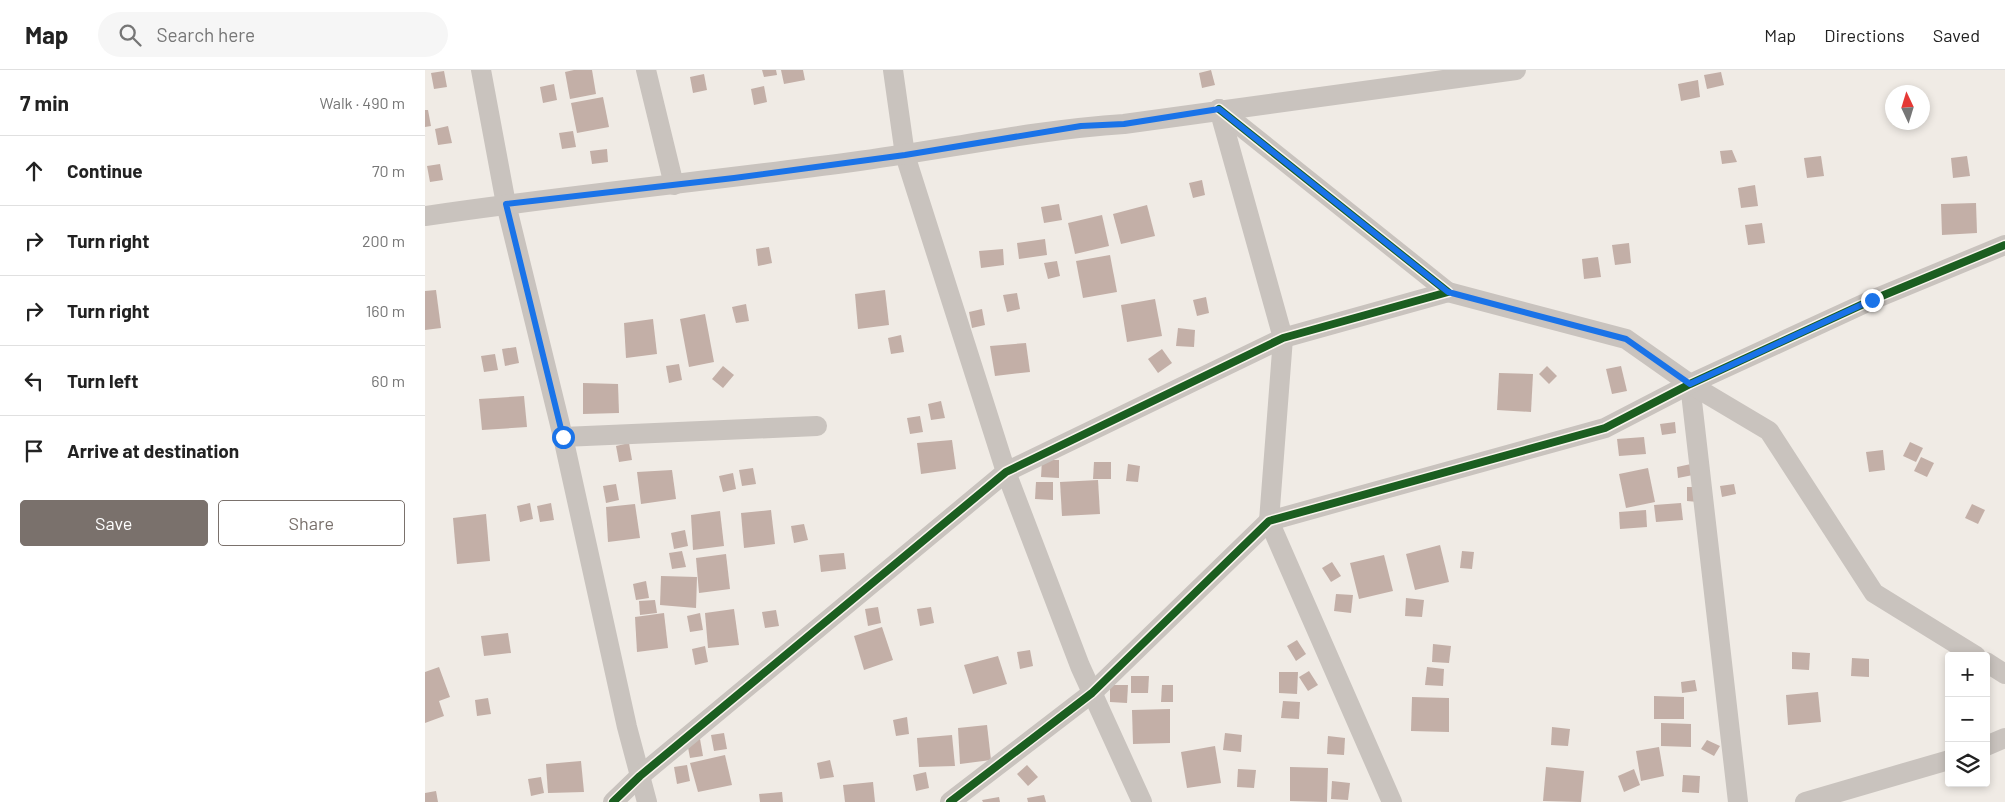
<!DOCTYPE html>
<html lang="en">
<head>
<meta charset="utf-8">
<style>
  :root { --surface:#fff; --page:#f6f6f6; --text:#222; --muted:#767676; --line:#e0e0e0; --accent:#7a716c }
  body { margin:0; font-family:Barlow,sans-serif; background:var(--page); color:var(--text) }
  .controls { position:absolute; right:15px; bottom:15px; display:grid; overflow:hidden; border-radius:5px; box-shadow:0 2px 8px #0003 }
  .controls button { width:45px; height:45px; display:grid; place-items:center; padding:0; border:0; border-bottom:1px solid var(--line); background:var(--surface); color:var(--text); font:25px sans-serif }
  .compass { position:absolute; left:1460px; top:15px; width:45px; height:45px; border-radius:50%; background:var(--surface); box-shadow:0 2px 8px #0003; rotate:356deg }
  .stop { position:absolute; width:15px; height:15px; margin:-11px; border:4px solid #1a73e8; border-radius:50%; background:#fff }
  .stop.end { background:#1a73e8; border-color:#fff; box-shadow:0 1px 5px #0008 }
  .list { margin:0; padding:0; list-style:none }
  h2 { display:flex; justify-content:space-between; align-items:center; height:65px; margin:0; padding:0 20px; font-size:21px }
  h2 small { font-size:16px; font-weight:400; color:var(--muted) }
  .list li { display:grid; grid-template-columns:32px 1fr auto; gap:15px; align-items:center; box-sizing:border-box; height:70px; padding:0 20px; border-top:1px solid var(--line) }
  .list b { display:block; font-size:19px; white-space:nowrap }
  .list em { font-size:16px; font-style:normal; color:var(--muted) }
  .actions { display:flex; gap:10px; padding:15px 20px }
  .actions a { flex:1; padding:11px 0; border:1px solid var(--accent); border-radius:5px; text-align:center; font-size:18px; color:var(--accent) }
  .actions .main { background:var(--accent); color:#fff }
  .icon { flex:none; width:28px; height:28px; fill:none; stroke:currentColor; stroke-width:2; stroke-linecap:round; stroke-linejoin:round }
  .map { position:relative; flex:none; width:1580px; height:732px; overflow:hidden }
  header { display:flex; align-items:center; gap:30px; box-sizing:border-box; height:70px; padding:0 25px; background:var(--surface); border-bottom:1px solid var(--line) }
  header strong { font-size:24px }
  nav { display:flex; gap:28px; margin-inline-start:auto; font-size:18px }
  .search { width:350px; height:45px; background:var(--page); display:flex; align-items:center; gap:12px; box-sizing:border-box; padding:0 18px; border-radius:28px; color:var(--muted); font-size:19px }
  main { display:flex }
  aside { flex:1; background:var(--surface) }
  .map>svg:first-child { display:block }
  .building { fill:#c3afa7 }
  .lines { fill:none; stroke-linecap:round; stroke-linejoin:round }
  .minor { stroke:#c9c3be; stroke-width:20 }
  .cycleway-casing { stroke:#fbf5ee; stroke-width:11 }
  .cycleway { stroke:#1b5e20; stroke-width:8 }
  .route { stroke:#1a73e8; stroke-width:6 }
</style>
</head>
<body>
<header>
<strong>Map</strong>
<div class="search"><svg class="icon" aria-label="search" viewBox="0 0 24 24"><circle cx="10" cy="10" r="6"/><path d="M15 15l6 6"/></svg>Search here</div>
<nav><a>Map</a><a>Directions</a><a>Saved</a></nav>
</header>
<main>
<aside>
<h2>7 min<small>Walk · 490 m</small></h2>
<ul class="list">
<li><svg class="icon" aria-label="ahead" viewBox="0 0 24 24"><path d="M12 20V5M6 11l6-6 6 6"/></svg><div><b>Continue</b></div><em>70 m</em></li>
<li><svg class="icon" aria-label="right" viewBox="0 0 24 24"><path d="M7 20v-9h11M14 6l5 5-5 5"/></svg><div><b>Turn right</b></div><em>200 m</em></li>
<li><svg class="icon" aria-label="right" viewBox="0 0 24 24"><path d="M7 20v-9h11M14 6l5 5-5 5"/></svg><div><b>Turn right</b></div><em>160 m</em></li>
<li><svg class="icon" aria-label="left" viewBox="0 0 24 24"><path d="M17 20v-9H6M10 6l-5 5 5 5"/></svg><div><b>Turn left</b></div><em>60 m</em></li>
<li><svg class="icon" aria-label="arrive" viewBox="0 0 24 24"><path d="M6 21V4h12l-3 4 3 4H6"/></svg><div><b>Arrive at destination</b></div></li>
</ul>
<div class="actions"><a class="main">Save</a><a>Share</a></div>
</aside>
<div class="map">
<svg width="1580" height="732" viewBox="0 0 1580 732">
  <rect width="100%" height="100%" fill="#f0ebe5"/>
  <g class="building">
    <polygon points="149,0 167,0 171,24 145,29 140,2"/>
    <polygon points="337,0 351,0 352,5 339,7"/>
    <polygon points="356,0 378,0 380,10 359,14"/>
    <polygon points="786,0 790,15 777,18 774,3"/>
    <polygon points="19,1 22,17 9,19 6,3"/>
    <polygon points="1296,2 1299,15 1282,19 1279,5"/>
    <polygon points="279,4 282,20 268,23 265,7"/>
    <polygon points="1273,10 1275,27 1256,31 1253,14"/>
    <polygon points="129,14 132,30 118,33 115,17"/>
    <polygon points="339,16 342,32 329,35 326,19"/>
    <polygon points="178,27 184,57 152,63 146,33"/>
    <polygon points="0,40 3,40 6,56 0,57"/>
    <polygon points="23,56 27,73 13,75 10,59"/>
    <polygon points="148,61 151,77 137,79 134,63"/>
    <polygon points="182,79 183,92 167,94 165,81"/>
    <polygon points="1307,80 1312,92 1297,94 1295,81"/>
    <polygon points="1396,86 1399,106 1382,108 1379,88"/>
    <polygon points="1542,86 1545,106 1528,108 1526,88"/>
    <polygon points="15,94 18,110 5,112 2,96"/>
    <polygon points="777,110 780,125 768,128 764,113"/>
    <polygon points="1330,115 1333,136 1316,138 1313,118"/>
    <polygon points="1551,133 1552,163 1517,165 1516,134"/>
    <polygon points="634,134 637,150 619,153 616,137"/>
    <polygon points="722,135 730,166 696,174 688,144"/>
    <polygon points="677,145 684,176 650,184 643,153"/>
    <polygon points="1337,153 1340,173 1323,175 1320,155"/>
    <polygon points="620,169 622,185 594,189 592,173"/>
    <polygon points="1204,173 1206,193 1190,195 1187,175"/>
    <polygon points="344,177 347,193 333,196 331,179"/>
    <polygon points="578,179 579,195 556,198 554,181"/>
    <polygon points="685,185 692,222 658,228 651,191"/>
    <polygon points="1173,187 1176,207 1159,209 1157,189"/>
    <polygon points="632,191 635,206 623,209 619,193"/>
    <polygon points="11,220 16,258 0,260 0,221"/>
    <polygon points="460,220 464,255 433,259 430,224"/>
    <polygon points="592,223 595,239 582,242 578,225"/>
    <polygon points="781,227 784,243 772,246 768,230"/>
    <polygon points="730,229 737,266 702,272 696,235"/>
    <polygon points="321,234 324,251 311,253 307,237"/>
    <polygon points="557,239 560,255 547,258 544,242"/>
    <polygon points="280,244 289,292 264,297 255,249"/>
    <polygon points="228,249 232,284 201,288 199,253"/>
    <polygon points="753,258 770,260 769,277 751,276"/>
    <polygon points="476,265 479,282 466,284 463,268"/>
    <polygon points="601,273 605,302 570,306 565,276"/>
    <polygon points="91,277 94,293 80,296 77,279"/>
    <polygon points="737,279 747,293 733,303 723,289"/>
    <polygon points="70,284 73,300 59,302 56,286"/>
    <polygon points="254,294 257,310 244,313 241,296"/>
    <polygon points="298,296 309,305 298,318 287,309"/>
    <polygon points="1122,296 1132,306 1124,314 1114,304"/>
    <polygon points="1196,296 1202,321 1187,324 1181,299"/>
    <polygon points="1074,303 1108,304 1106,342 1072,340"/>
    <polygon points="158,313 193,314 194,343 158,344"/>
    <polygon points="99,326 102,357 57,360 54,329"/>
    <polygon points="516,331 520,348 506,350 503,334"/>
    <polygon points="495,346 498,362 485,364 482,348"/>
    <polygon points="1250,352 1251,363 1237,365 1235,354"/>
    <polygon points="1219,367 1221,384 1194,386 1192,369"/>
    <polygon points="527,370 531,399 496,404 492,373"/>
    <polygon points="1485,372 1498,378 1491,392 1478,386"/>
    <polygon points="204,373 207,390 194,392 191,376"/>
    <polygon points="1458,380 1460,400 1444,402 1441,382"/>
    <polygon points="1496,387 1509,393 1502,407 1489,401"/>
    <polygon points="617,390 634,390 634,408 616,407"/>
    <polygon points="669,392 686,392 686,409 668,409"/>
    <polygon points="703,394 715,396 713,412 701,411"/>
    <polygon points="1266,394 1268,405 1253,408 1252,397"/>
    <polygon points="328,398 331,414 317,416 314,400"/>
    <polygon points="1223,398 1230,432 1201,438 1194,404"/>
    <polygon points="247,400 251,429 216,434 212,402"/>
    <polygon points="308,403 311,419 298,422 294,406"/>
    <polygon points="673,410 675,444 637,446 635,412"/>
    <polygon points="611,412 628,412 628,430 610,429"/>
    <polygon points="191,414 194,430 181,433 178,416"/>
    <polygon points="1309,414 1311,424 1297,427 1295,416"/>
    <polygon points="1262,417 1273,417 1273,432 1262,431"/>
    <polygon points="105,433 108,449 95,452 92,436"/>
    <polygon points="126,433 129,450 115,452 112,436"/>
    <polygon points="1256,433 1258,450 1231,452 1229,435"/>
    <polygon points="210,434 215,468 183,472 181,437"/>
    <polygon points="1547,434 1560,440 1553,454 1540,448"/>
    <polygon points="346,440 350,474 319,478 316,443"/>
    <polygon points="1221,440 1222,457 1195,459 1194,442"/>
    <polygon points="295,441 299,476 268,480 266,445"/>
    <polygon points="61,444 65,491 32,494 28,448"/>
    <polygon points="379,454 383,470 369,473 366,456"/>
    <polygon points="260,460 263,476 249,479 246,463"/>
    <polygon points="1015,475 1024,512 990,520 981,484"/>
    <polygon points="257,481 261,497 247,499 244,483"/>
    <polygon points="1037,481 1049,482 1047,499 1035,498"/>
    <polygon points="419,483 421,499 396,502 394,485"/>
    <polygon points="301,484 305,519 274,523 271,488"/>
    <polygon points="959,485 968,521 934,529 925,493"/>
    <polygon points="907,492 916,506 906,512 897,498"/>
    <polygon points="236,506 272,507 271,538 235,535"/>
    <polygon points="221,511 224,528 211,530 208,514"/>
    <polygon points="911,524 928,525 926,543 909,541"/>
    <polygon points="981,528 999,530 997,547 980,546"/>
    <polygon points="230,530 232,543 215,545 214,531"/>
    <polygon points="453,537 456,553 443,556 440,539"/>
    <polygon points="506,537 509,553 495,556 492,539"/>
    <polygon points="309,539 314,575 283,578 280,543"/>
    <polygon points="351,540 354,556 340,558 337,542"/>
    <polygon points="239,543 243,578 212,582 210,547"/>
    <polygon points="275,543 278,560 265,562 262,546"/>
    <polygon points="457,557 468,590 439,600 429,566"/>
    <polygon points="83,563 86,583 59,586 56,566"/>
    <polygon points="872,570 881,584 871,591 862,576"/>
    <polygon points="1008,574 1026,576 1024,593 1007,592"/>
    <polygon points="280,576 283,592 270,595 267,579"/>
    <polygon points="605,580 608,596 595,599 592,582"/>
    <polygon points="1367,582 1385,583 1384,600 1367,599"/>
    <polygon points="573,586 582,614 548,624 539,595"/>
    <polygon points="1427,588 1444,589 1444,607 1426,606"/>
    <polygon points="14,597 25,627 14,631 19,646 0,653 0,602"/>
    <polygon points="1002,597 1019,599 1018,616 1000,615"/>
    <polygon points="884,601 893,615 883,621 874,607"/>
    <polygon points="854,602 873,602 872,624 854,623"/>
    <polygon points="706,606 724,606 723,623 706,623"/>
    <polygon points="1270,610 1272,621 1257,623 1256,612"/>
    <polygon points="685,615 703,615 702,633 685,632"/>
    <polygon points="737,615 748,615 748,632 736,632"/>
    <polygon points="1393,622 1396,652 1363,655 1361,625"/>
    <polygon points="1229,626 1259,627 1259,649 1229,649"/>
    <polygon points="987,627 1024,628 1024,662 986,661"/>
    <polygon points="63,628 66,644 52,646 50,630"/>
    <polygon points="858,631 875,632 874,649 856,648"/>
    <polygon points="745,639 745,673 708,674 707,640"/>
    <polygon points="482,647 484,664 471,666 468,650"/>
    <polygon points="1236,653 1266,654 1266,677 1236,676"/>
    <polygon points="562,655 566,690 535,694 533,658"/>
    <polygon points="1127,657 1145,659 1143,676 1126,675"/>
    <polygon points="299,663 302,679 289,681 286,665"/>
    <polygon points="800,663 817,665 816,682 798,680"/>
    <polygon points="527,665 530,696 494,697 492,668"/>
    <polygon points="903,666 920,668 919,685 902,684"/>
    <polygon points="275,669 278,686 265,688 262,672"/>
    <polygon points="1282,670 1295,676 1289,686 1276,679"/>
    <polygon points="790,676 796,713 762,718 756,682"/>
    <polygon points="1234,677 1239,706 1216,711 1211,681"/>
    <polygon points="300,685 307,715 273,722 265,693"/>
    <polygon points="405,690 409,707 395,709 392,693"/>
    <polygon points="156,691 159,722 123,723 121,694"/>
    <polygon points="262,695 265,711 252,714 249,697"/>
    <polygon points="602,695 613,707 603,716 592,704"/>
    <polygon points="865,697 903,698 902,732 865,731"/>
    <polygon points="1121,697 1159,701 1156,732 1118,731"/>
    <polygon points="813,699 831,700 829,718 812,717"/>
    <polygon points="1209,699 1215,715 1199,722 1193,706"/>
    <polygon points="501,702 504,718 491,721 488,705"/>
    <polygon points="1258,705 1275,706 1274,723 1257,722"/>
    <polygon points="116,707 119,723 106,726 103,709"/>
    <polygon points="907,711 925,713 923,730 906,729"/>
    <polygon points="448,712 450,732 420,732 418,715"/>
    <polygon points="11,721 13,732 0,732 0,723"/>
    <polygon points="357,722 358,732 335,732 334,724"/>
    <polygon points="619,725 621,732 603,732 602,728"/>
    <polygon points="574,727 575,732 558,732 557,730"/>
  </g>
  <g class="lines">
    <g class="minor">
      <polyline points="56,0 81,134 138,367 202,657 222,732"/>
      <polyline points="221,0 249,115"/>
      <polyline points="468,0 480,85 581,402 655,596 717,732"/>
      <polyline points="794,39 858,268 844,451 967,732"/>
      <path d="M 0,146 C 142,125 285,111 427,92 C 518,80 608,60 699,54 L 1091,0"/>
      <polyline points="1023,222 1201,269 1265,314 1313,732"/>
      <polyline points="1265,314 1344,361 1449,523 1551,586"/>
      <polyline points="138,367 392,356"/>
      <polyline points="1561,592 1580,604"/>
      <polyline points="1561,676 1580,668"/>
      <polyline points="188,732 215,706 581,402 858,268 1023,222 794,39"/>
      <polyline points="525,732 667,623 844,451 1180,358 1265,314 1447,230 1580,175"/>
      <polyline points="1380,732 1524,690"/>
    </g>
    <g class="cycleway-casing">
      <g id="cycleway">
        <polyline points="188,732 215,706 581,402 858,268 1023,222 794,39"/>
        <polyline points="525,732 667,623 844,451 1180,358 1265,314 1447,230 1580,175"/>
      </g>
    </g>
    <use href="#cycleway" class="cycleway"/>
  </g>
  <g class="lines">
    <polyline class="route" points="138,367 81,134 309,108 480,85 656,56 699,54 794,39 1023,222 1201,269 1265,314 1447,230"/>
  </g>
</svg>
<div class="controls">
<button>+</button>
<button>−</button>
<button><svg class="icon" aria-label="layers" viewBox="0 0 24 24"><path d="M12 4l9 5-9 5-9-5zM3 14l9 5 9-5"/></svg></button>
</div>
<svg class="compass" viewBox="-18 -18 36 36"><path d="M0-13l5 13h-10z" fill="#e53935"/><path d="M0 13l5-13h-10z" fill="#767676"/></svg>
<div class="stop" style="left:138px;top:367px"></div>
<div class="stop end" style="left:1447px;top:230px"></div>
</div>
</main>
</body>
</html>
